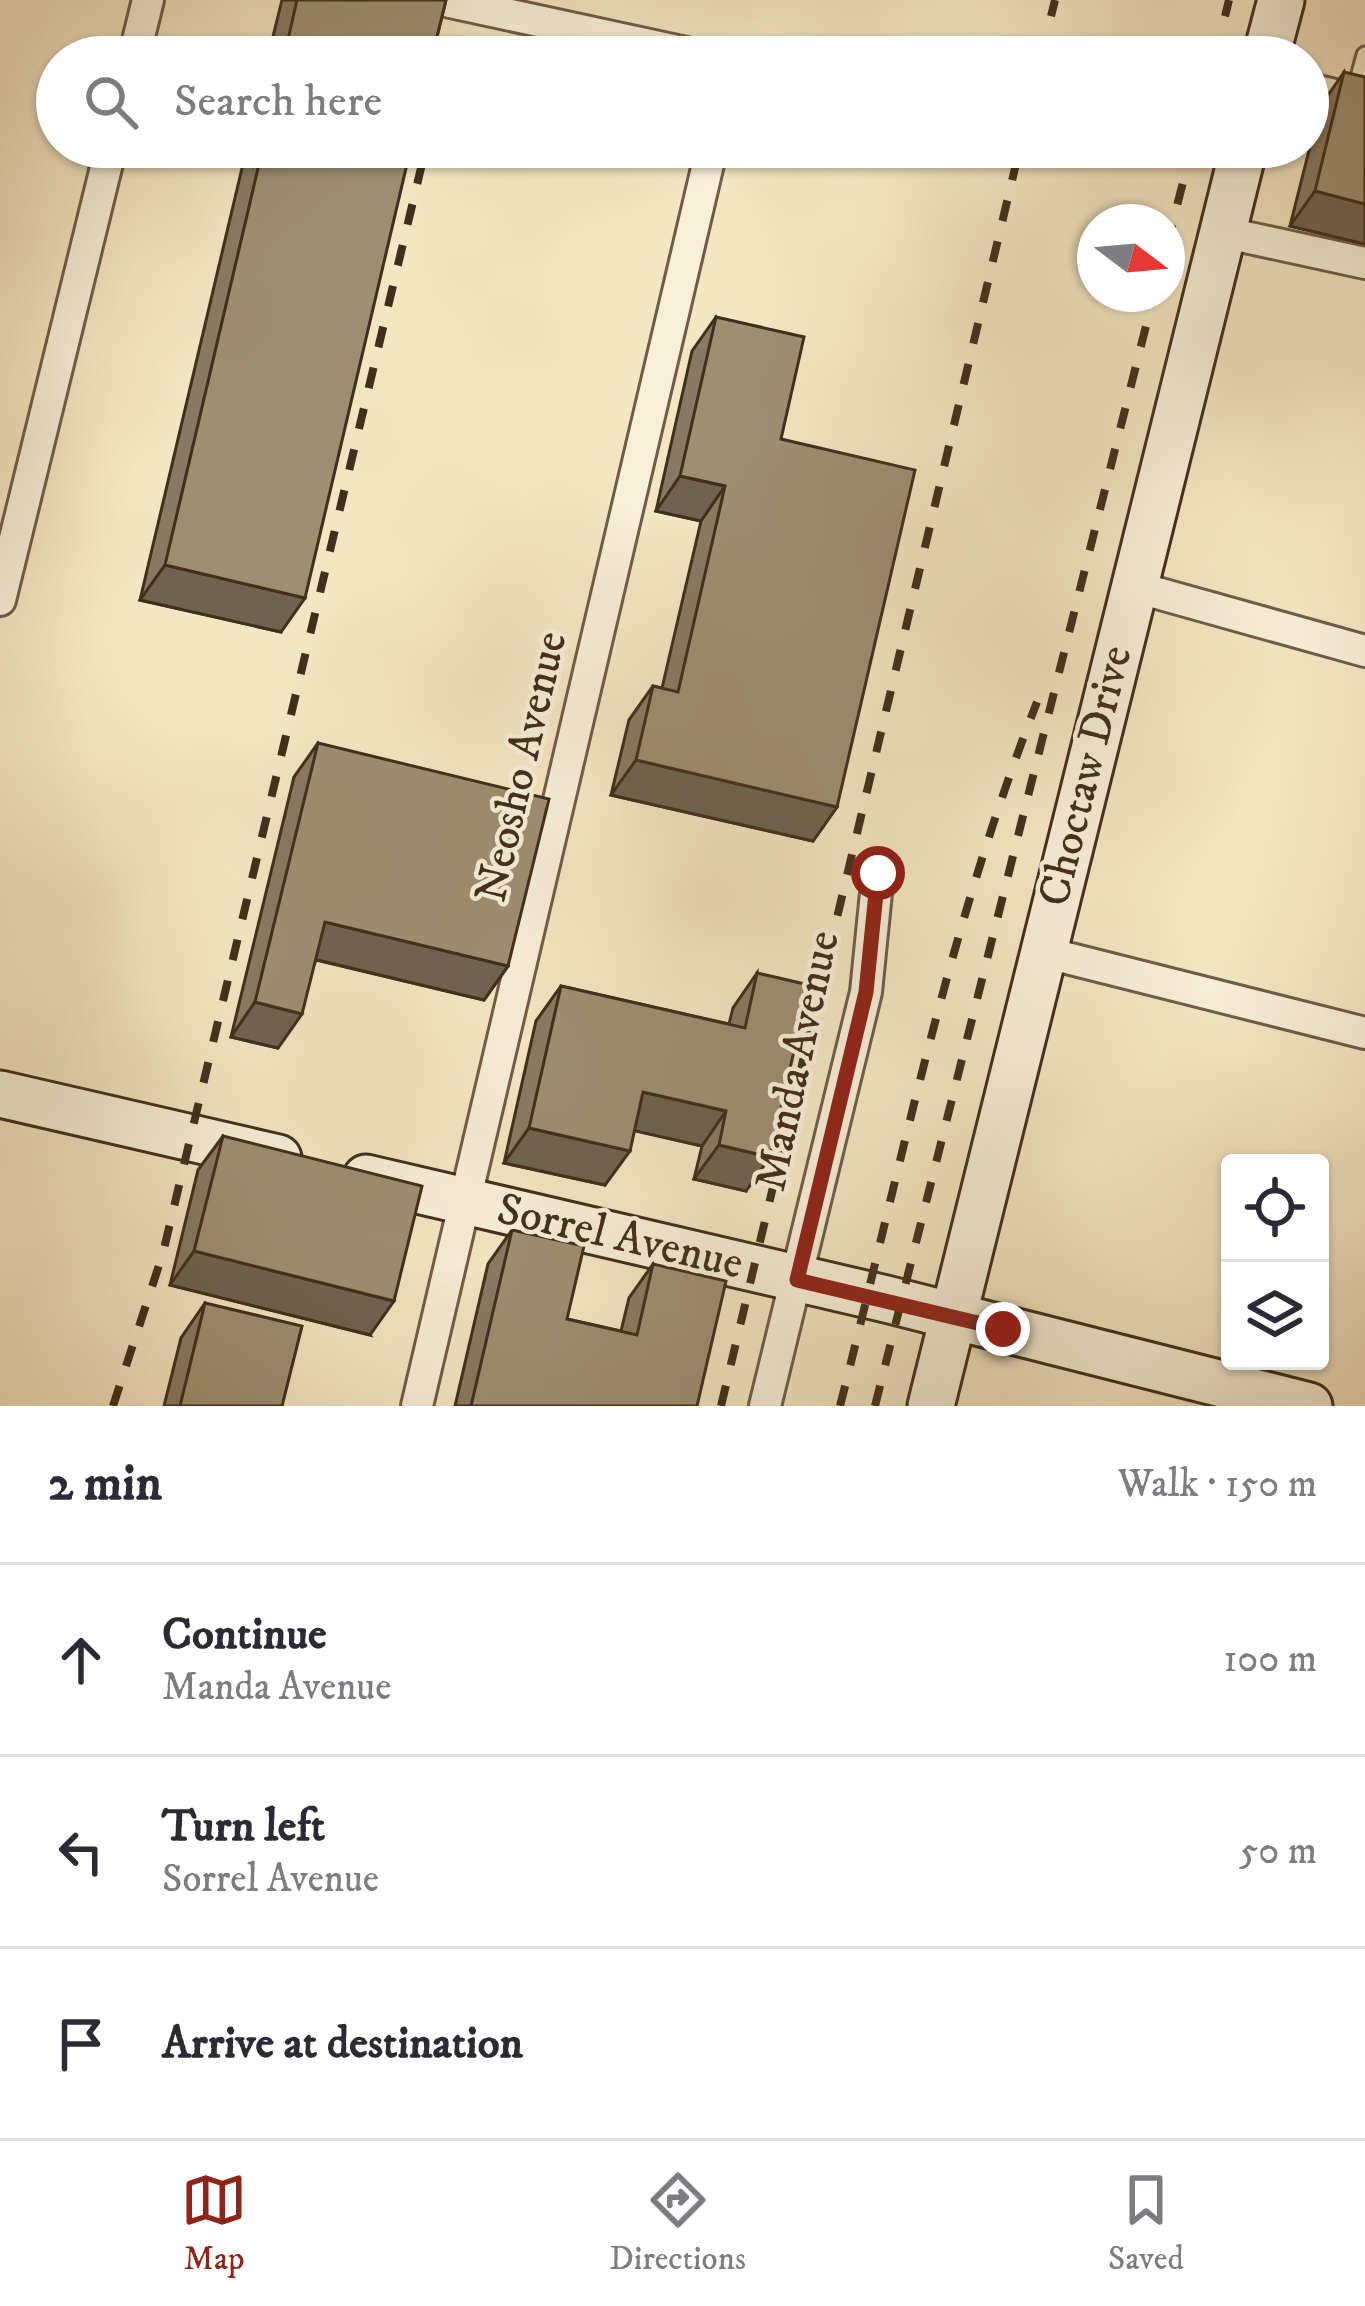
<!DOCTYPE html>
<html lang="en">
<head>
<meta charset="utf-8">
<style>
  :root { --surface:#fff; --page:#f7f7f7; --text:#2b2b33; --muted:#7c7c81; --line:#e1e1e2; --accent:#8f2418 }
  body { margin:0; font-family:"IM FELL DW Pica",serif; background:var(--page); color:var(--text) }
  .controls { position:absolute; right:36px; bottom:36px; display:grid; overflow:hidden; border-radius:12px; box-shadow:0 3px 9px #0004 }
  .controls button { width:108px; height:108px; display:grid; place-items:center; padding:0; border:0; border-bottom:3px solid var(--line); background:var(--surface); color:var(--text); font:60px sans-serif }
  .compass { position:absolute; left:1077px; top:204px; width:108px; height:108px; border-radius:50%; background:var(--surface); box-shadow:0 3px 9px #0004; rotate:106deg }
  .stop { position:absolute; width:36px; height:36px; margin:-27px; border:9px solid #8f2418; border-radius:50%; background:#fff }
  .stop.end { background:#8f2418; border-color:#fff; box-shadow:0 3px 12px #0008 }
  .list { margin:0; padding:0; list-style:none }
  h2 { display:flex; justify-content:space-between; align-items:center; height:156px; margin:0; padding:0 48px; font-size:51px }
  h2 small { font-size:39px; font-weight:400; color:var(--muted) }
  .list li { display:grid; grid-template-columns:78px 1fr auto; gap:36px; align-items:center; box-sizing:border-box; height:192px; padding:0 48px; border-top:3px solid var(--line) }
  .list b { display:block; font-size:45px; white-space:nowrap }
  .list p { margin:0; font-size:39px; white-space:nowrap; color:var(--muted) }
  .list em { font-size:39px; font-style:normal; color:var(--muted) }
  .icon { flex:none; width:66px; height:66px; fill:none; stroke:currentColor; stroke-width:2; stroke-linecap:round; stroke-linejoin:round }
  .map { position:relative; flex:none; width:1365px; height:1406px; overflow:hidden }
  .search { position:absolute; background:var(--surface); box-shadow:0 3px 9px #0004; left:36px; right:36px; top:36px; height:132px; display:flex; align-items:center; gap:30px; box-sizing:border-box; padding:0 42px; border-radius:66px; color:var(--muted); font-size:45px }
  .sheet { height:732px; background:var(--surface) }
  nav { display:flex; justify-content:space-around; align-items:center; box-sizing:border-box; height:168px; border-top:3px solid var(--line); background:var(--surface); font-size:33px; color:var(--muted) }
  nav a { display:grid; justify-items:center; gap:6px }
  nav .on { color:var(--accent) }
  .map>svg:first-child { display:block }
  .lines { fill:none; stroke-linecap:round; stroke-linejoin:round }
  .lane-casing { stroke:#6e5d45; stroke-width:21 }
  .street-casing { stroke:#6e5d45; stroke-width:36 }
  .secondary-casing { stroke:#412f1b; stroke-width:51 }
  .lane { stroke:#f8efd8; stroke-width:15 }
  .street { stroke:#f8efd8; stroke-width:30 }
  .secondary { stroke:#f8efd8; stroke-width:45 }
  .rail { stroke:#412f1b; stroke-width:8; stroke-dasharray:21 21; stroke-linecap:butt }
  .wall { fill:#887a62; stroke:#412f1b; stroke-width:3 }
  .shaded-wall { fill:#6f6350; stroke:#412f1b; stroke-width:3 }
  .building { fill:#9e8e72; stroke:#412f1b; stroke-width:3 }
  .route { stroke:#8f2418; stroke-width:15 }
  .labels { text-anchor:middle; dominant-baseline:central; stroke-width:9; stroke-linejoin:round; paint-order:stroke }
  .street-label { font-size:45px; fill:#412f1b; stroke:#f8efd8 }
</style>
</head>
<body>
<div class="map">
<svg width="1365" height="1406" viewBox="0 0 1365 1406">
  <rect width="100%" height="100%" fill="#f4e6c3"/>
  <filter id="stains"><feTurbulence type="fractalNoise" baseFrequency=".00167" numOctaves="4"/><feColorMatrix values="0 0 0 0 .2 0 0 0 0 .09 0 0 0 0 .02 0 0 0 .5 -.17"/></filter>
  <radialGradient id="worn" r=".72"><stop offset=".6" stop-color="#630" stop-opacity="0"/><stop offset="1" stop-color="#630" stop-opacity=".3"/></radialGradient>
  <g class="lines">
    <g class="lane-casing">
      <polyline id="lane" points="1308,81 1355,92 1365,55"/>
    </g>
    <g class="street-casing">
      <g id="street">
        <polyline points="441,0 705,57"/>
        <polyline points="134,57 148,0"/>
        <polyline points="1222,232 1365,263"/>
        <polyline points="1132,586 1365,651"/>
        <polyline points="0,600 111,147"/>
        <polyline points="1043,952 1365,1033"/>
        <polyline points="417,1406 712,147"/>
        <polyline points="765,1406 866,992 878,873"/>
      </g>
    </g>
    <g class="secondary-casing">
      <g id="secondary">
        <polyline points="1266,57 1281,0"/>
        <polyline points="0,1094 278,1158"/>
        <polyline points="366,1178 886,1299 1309,1406"/>
        <polyline points="931,1406 1244,147"/>
      </g>
    </g>
    <use href="#lane" class="lane"/>
    <use href="#street" class="street"/>
    <use href="#secondary" class="secondary"/>
    <g class="rail">
      <polyline points="1041,57 1055,0"/>
      <polyline points="1215,57 1229,0"/>
      <polyline points="1167,245 1192,147"/>
      <polyline points="113,1406 163,1253 426,147"/>
      <polyline points="721,1406 1020,147"/>
      <path d="M 840,1406 C 900,1170 948,929 1037,702"/>
      <polyline points="875,1406 1154,294"/>
    </g>
  </g>
  <g class="wall">
    <polygon points="282,0 446,0 432,57 268,57"/>
    <polygon points="1344,72 1365,244 1290,226 1320,107"/>
    <polygon points="247,147 411,147 281,632 140,600"/>
    <polygon points="716,317 781,439 837,807 813,841 611,795 629,720 653,686 662,688 701,521 656,511 692,351"/>
    <polygon points="318,743 508,966 484,1000 316,960 278,1048 231,1037 294,777"/>
    <polygon points="757,973 746,1191 694,1179 702,1146 634,1130 605,1185 504,1163 536,1021 561,986 729,1024 733,1008"/>
    <polygon points="223,1136 370,1335 170,1285 198,1170"/>
    <polygon points="512,1230 567,1319 621,1331 629,1298 653,1264 697,1406 455,1406 488,1264"/>
    <polygon points="205,1303 282,1406 164,1406 181,1338"/>
  </g>
  <g class="shaded-wall">
    <polygon points="1315,191 1365,204 1365,244 1290,226"/>
    <polygon points="680,476 725,486 701,521 656,511"/>
    <polygon points="165,565 305,598 281,632 140,600"/>
    <polygon points="636,760 837,807 813,841 611,795"/>
    <polygon points="325,922 508,966 484,1000 301,956"/>
    <polygon points="255,1002 302,1014 278,1048 231,1037"/>
    <polygon points="643,1092 726,1111 702,1146 618,1127"/>
    <polygon points="529,1128 630,1151 605,1185 504,1163"/>
    <polygon points="719,1145 770,1157 746,1191 694,1179"/>
    <polygon points="194,1251 394,1301 370,1335 170,1285"/>
  </g>
  <g class="building">
    <polygon points="297,0 446,0 432,57 284,57"/>
    <polygon points="1344,72 1365,77 1365,204 1315,191"/>
    <polygon points="263,147 411,147 305,598 165,565"/>
    <polygon points="716,317 804,337 781,439 915,470 837,807 636,760 653,686 678,692 725,486 680,476"/>
    <polygon points="318,743 549,799 508,966 325,922 302,1014 255,1002"/>
    <polygon points="757,973 809,985 770,1157 719,1145 726,1111 643,1092 630,1151 529,1128 561,986 745,1028"/>
    <polygon points="223,1136 422,1186 394,1301 194,1251"/>
    <polygon points="512,1230 584,1246 567,1319 637,1335 653,1264 726,1281 697,1406 471,1406"/>
    <polygon points="205,1303 302,1326 282,1406 180,1406"/>
  </g>
  <g class="lines">
    <polyline class="route" points="878,873 866,992 797,1280 1003,1329"/>
  </g>
  <g class="labels">
    <g class="street-label">
      <text transform="translate(522 767) rotate(-77)">Neosho Avenue</text>
      <text transform="translate(1086 776) rotate(-76)">Choctaw Drive</text>
      <text transform="translate(798 1061) rotate(-78)">Manda Avenue</text>
      <text transform="translate(620 1237) rotate(13)">Sorrel Avenue</text>
    </g>
  </g>
  <rect width="100%" height="100%" filter="url(#stains)"/>
  <rect width="100%" height="100%" fill="url(#worn)"/>
</svg>
<div class="controls">
<button><svg class="icon" aria-label="locate" viewBox="0 0 24 24"><circle cx="12" cy="12" r="6"/><path d="M12 2v4M12 18v4M2 12h4M18 12h4"/></svg></button>
<button><svg class="icon" aria-label="layers" viewBox="0 0 24 24"><path d="M12 4l9 5-9 5-9-5zM3 14l9 5 9-5"/></svg></button>
</div>
<svg class="compass" viewBox="-18 -18 36 36"><path d="M0-13l5 13h-10z" fill="#e53935"/><path d="M0 13l5-13h-10z" fill="#7c7c81"/></svg>
<div class="stop" style="left:878px;top:873px"></div>
<div class="stop end" style="left:1003px;top:1329px"></div>
<div class="search"><svg class="icon" aria-label="search" viewBox="0 0 24 24"><circle cx="10" cy="10" r="6"/><path d="M15 15l6 6"/></svg>Search here</div>
</div>
<section class="sheet">
<h2>2 min<small>Walk · 150 m</small></h2>
<ul class="list">
<li><svg class="icon" aria-label="ahead" viewBox="0 0 24 24"><path d="M12 20V5M6 11l6-6 6 6"/></svg><div><b>Continue</b><p>Manda Avenue</p></div><em>100 m</em></li>
<li><svg class="icon" aria-label="left" viewBox="0 0 24 24"><path d="M17 20v-9H6M10 6l-5 5 5 5"/></svg><div><b>Turn left</b><p>Sorrel Avenue</p></div><em>50 m</em></li>
<li><svg class="icon" aria-label="arrive" viewBox="0 0 24 24"><path d="M6 21V4h12l-3 4 3 4H6"/></svg><div><b>Arrive at destination</b></div></li>
</ul>
</section>
<nav>
<a class="on"><svg class="icon" aria-label="map" viewBox="0 0 24 24"><path d="M3 6l6-2 6 2 6-2v14l-6 2-6-2-6 2zM9 4v14M15 6v14"/></svg>Map</a>
<a><svg class="icon" aria-label="directions" viewBox="0 0 24 24"><path d="M12 3l9 9-9 9-9-9zM9 14v-3h6M13 9l2 2-2 2"/></svg>Directions</a>
<a><svg class="icon" aria-label="saved" viewBox="0 0 24 24"><path d="M7 4h10v16l-5-4-5 4z"/></svg>Saved</a>
</nav>
</body>
</html>
